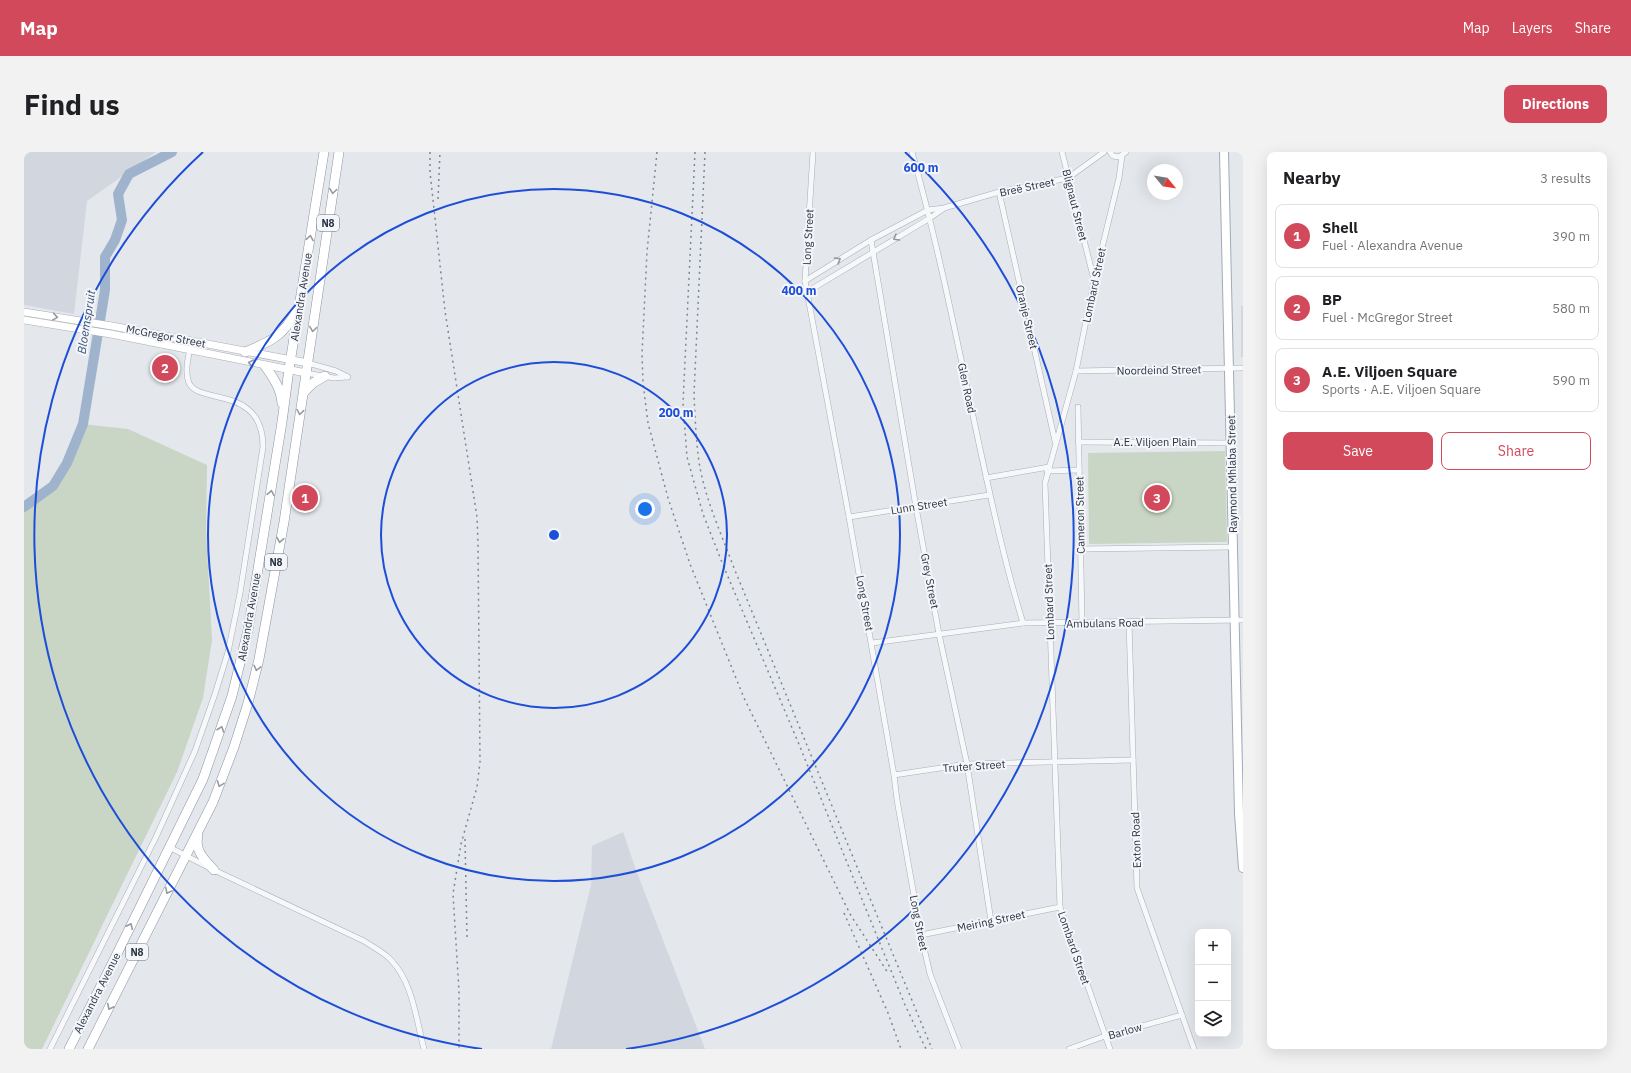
<!DOCTYPE html>
<html lang="en">
<head>
<meta charset="utf-8">
<style>
  :root { --surface:#fff; --page:#f2f2f2; --text:#202124; --muted:#757577; --line:#e0e0e0; --accent:#d1495b }
  body { margin:0; font-family:"IBM Plex Sans",sans-serif; background:var(--page); color:var(--text) }
  .controls { position:absolute; right:12px; bottom:12px; display:grid; overflow:hidden; border-radius:8px; box-shadow:0 4px 16px #0002 }
  .controls button { width:36px; height:36px; display:grid; place-items:center; padding:0; border:0; border-bottom:1px solid var(--line); background:var(--surface); color:var(--text); font:20px sans-serif }
  .compass { position:absolute; left:1123px; top:12px; width:36px; height:36px; border-radius:50%; background:var(--surface); box-shadow:0 4px 16px #0002; rotate:120deg }
  .you { position:absolute; left:621px; top:357px; width:14px; height:14px; margin:-10px; border:3px solid #fff; border-radius:50%; background:#1a73e8; box-shadow:0 0 0 6px #1a73e833 }
  .badge { display:grid; place-items:center; width:26px; height:26px; border-radius:50%; background:var(--accent); color:#fff; font-size:13px; font-weight:700 }
  .pin { position:absolute; translate:-50% -50%; border:2px solid #fff; box-shadow:0 1px 4px #0006 }
  .list { margin:0; padding:0; list-style:none }
  h2 { display:flex; justify-content:space-between; align-items:center; height:52px; margin:0; padding:0 16px; font-size:17px }
  h2 small { font-size:13px; font-weight:400; color:var(--muted) }
  .list li { display:grid; grid-template-columns:26px 1fr auto; gap:12px; align-items:center; box-sizing:border-box; height:64px; margin:0 8px 8px; padding:0 8px; border:1px solid var(--line); border-radius:8px }
  .list b { display:block; font-size:15px; white-space:nowrap }
  .list p { margin:0; font-size:13px; white-space:nowrap; color:var(--muted) }
  .list em { font-size:13px; font-style:normal; color:var(--muted) }
  .actions { display:flex; gap:8px; padding:12px 16px }
  .actions a { flex:1; padding:9px 0; border:1px solid var(--accent); border-radius:8px; text-align:center; font-size:14px; color:var(--accent) }
  .actions .main { background:var(--accent); color:#fff }
  .icon { flex:none; width:22px; height:22px; fill:none; stroke:currentColor; stroke-width:2; stroke-linecap:round; stroke-linejoin:round }
  .map { position:relative; flex:none; width:1219px; height:897px; overflow:hidden; border-radius:8px }
  header { display:flex; align-items:center; gap:24px; box-sizing:border-box; height:56px; padding:0 20px; background:var(--accent); color:#fff }
  header strong { font-size:19px }
  nav { display:flex; gap:22px; margin-inline-start:auto; font-size:14px }
  .intro { display:flex; align-items:center; justify-content:space-between; box-sizing:border-box; height:96px; padding:0 24px }
  h1 { margin:0; font-size:28px }
  .button { padding:10px 18px; border-radius:8px; background:var(--accent); color:#fff; font-size:14px; font-weight:700 }
  main { display:flex; gap:24px; padding:0 24px }
  aside { flex:1; background:var(--surface); border-radius:8px; box-shadow:0 4px 16px #0002 }
  .map>svg:first-child { display:block }
  .built { fill:#d2d6de }
  .green { fill:#c9d6c5 }
  .lines { fill:none; stroke-linecap:round; stroke-linejoin:round }
  .river { stroke:#9fb4cc; stroke-width:10 }
  .street-casing { stroke:#a9aeb7; stroke-width:6 }
  .secondary-casing { stroke:#a9aeb7; stroke-width:8 }
  .primary-casing { stroke:#a3abb8; stroke-width:10 }
  .highway-casing { stroke:#8b94a3; stroke-width:10 }
  .street { stroke:#f7f8fa; stroke-width:5 }
  .secondary { stroke:#fff; stroke-width:7 }
  .primary { stroke:#fff; stroke-width:8 }
  .highway { stroke:#fff; stroke-width:9 }
  .rail { stroke:#7d8696; stroke-width:1.5; stroke-dasharray:2 4; stroke-linecap:butt }
  .oneway { stroke:#959aa2 }
  .oneway2 { stroke:#9196a0 }
  .ring { fill:none; stroke:#1d4ed8; stroke-width:2 }
  .labels { text-anchor:middle; dominant-baseline:central; stroke-width:4; stroke-linejoin:round; paint-order:stroke }
  .shield { fill:#f4f6f9; stroke:#676e7b; stroke-width:1 }
  .shield-label { font-size:10px; font-weight:bold; fill:#2b3445 }
  .street-label { font-size:11px; fill:#2b3445; stroke:#f4f6f9 }
  .water-label { font-size:12px; font-style:italic; fill:#34527a; stroke:#f4f6f9 }
  .centre { fill:#1d4ed8; stroke:#f4f6f9; stroke-width:2 }
  .ring-label { font-size:12px; text-anchor:middle; font-weight:bold; fill:#1d4ed8; stroke:#f4f6f9; stroke-width:4; stroke-linejoin:round; paint-order:stroke }
</style>
</head>
<body>
<header>
<strong>Map</strong>
<nav><a>Map</a><a>Layers</a><a>Share</a></nav>
</header>
<div class="intro"><h1>Find us</h1><a class="button">Directions</a></div>
<main>
<div class="map">
<svg width="1219" height="897" viewBox="0 0 1219 897">
  <rect width="100%" height="100%" fill="#e4e7ec"/>
  <g class="built">
    <polygon points="0,0 132,0 63,49 50,162 0,153"/>
    <rect x="1217" y="154" width="2" height="51"/>
    <polygon points="599,680 612,718 681,897 527,897 567,733 568,694"/>
  </g>
  <g class="green">
    <polygon points="59,272 104,277 183,313 182,378 188,488 179,546 153,620 18,897 0,897 0,355 29,334 43,311"/>
    <polygon points="1201,299 1203,390 1065,392 1064,301"/>
  </g>
  <g class="lines">
    <polyline class="river" points="0,355 29,334 43,311 59,272 81,138 81,105 91,88 98,68 94,42 105,22 148,0"/>
    <g class="street-casing">
      <g id="street">
        <polyline points="789,0 781,129 825,365 870,623 873,648 897,783 906,822 935,897"/>
        <path d="M 888,0 C 915,96 934,194 955,292 C 968,352 981,412 999,471"/>
        <polyline points="1038,0 1070,128"/>
        <polyline points="1086,0 1089,4 1095,5 1102,0"/>
        <polyline points="975,40 1031,289"/>
        <polyline points="847,88 892,355 915,482 943,612 967,769"/>
        <polyline points="781,129 847,88 904,58 920,56 975,40 1044,26 1080,0"/>
        <polyline points="783,140 906,66 919,57"/>
        <polyline points="284,211 312,219 324,225"/>
        <polyline points="1052,219 1219,216"/>
        <polyline points="282,221 310,226 323,225"/>
        <polyline points="1054,255 1058,471"/>
        <polyline points="1054,290 1207,291"/>
        <polyline points="1023,319 1055,318"/>
        <polyline points="962,326 1025,315"/>
        <polyline points="825,365 965,343"/>
        <polyline points="1056,397 1209,395"/>
        <polyline points="1105,470 1113,736 1170,897"/>
        <polyline points="848,491 999,471 1219,468"/>
        <polyline points="870,623 943,612 1109,608"/>
        <path d="M 145,695 L 190,718 L 340,789 C 349,795 359,800 366,807 C 389,830 392,867 400,897"/>
        <polyline points="897,783 1036,755"/>
        <path d="M 26,897 L 132,685 L 171,599 L 191,542 L 204,500 L 216,441 L 239,295 C 239,233 175,253 165,231 C 160,219 165,201 168,189"/>
        <polyline points="1045,897 1081,884 1158,863"/>
        <polyline points="1086,897 1036,755 1021,331 1052,219 1070,129 1095,26 1098,4"/>
      </g>
    </g>
    <g class="secondary-casing">
      <g id="secondary">
        <polyline points="0,160 88,174 284,211"/>
        <polyline points="0,168 87,182 282,221"/>
      </g>
    </g>
    <g class="primary-casing">
      <polyline id="primary" points="1200,0 1215,662 1219,716"/>
    </g>
    <g class="highway-casing">
      <g id="highway">
        <path d="M 221,200 C 246,190 259,184 272,160"/>
        <path d="M 241,214 C 249,225 257,237 258,251"/>
        <polyline points="280,240 289,231 301,224"/>
        <path d="M 174,683 C 170,699 181,708 190,718"/>
        <polyline points="45,897 89,810 179,627 208,544 224,478 258,270 265,217 300,0"/>
        <polyline points="64,897 189,650 210,595 224,551 235,507 260,370 315,0"/>
      </g>
    </g>
    <use href="#street" class="street"/>
    <use href="#secondary" class="secondary"/>
    <use href="#primary" class="primary"/>
    <use href="#highway" class="highway"/>
    <g class="rail">
      <polyline points="406,0 406,20 421,159 453,365 454,391 456,610 453,635 437,692 429,742 435,839 435,897"/>
      <polyline points="633,0 623,100 618,202 619,231 624,271 644,346 666,412 720,546 826,762 864,821"/>
      <polyline points="671,0 659,251 663,305 679,362 699,413 774,590 881,853 902,897"/>
      <path d="M 681,0 L 670,242 C 671,265 672,288 675,310 C 681,347 697,381 710,416 L 908,897"/>
      <polyline points="414,47 416,0"/>
      <polyline points="441,687 443,787"/>
      <polyline points="820,761 864,861 877,897"/>
    </g>
  </g>
  <defs><path id="oneway-chevron" d="M-2-3.5L2.5 0L-2 3.5" fill="none" stroke-width="1.6" stroke-linecap="round" stroke-linejoin="round"/></defs>
  <g class="oneway">
    <use href="#oneway-chevron" transform="translate(309 39) rotate(98)"/>
    <use href="#oneway-chevron" transform="translate(286 86) rotate(-81)"/>
    <use href="#oneway-chevron" transform="translate(31 165) rotate(9)"/>
    <use href="#oneway-chevron" transform="translate(289 177) rotate(98)"/>
    <use href="#oneway-chevron" transform="translate(227 211) rotate(-168)"/>
    <use href="#oneway-chevron" transform="translate(276 260) rotate(99)"/>
    <use href="#oneway-chevron" transform="translate(247 341) rotate(-80)"/>
    <use href="#oneway-chevron" transform="translate(256 388) rotate(100)"/>
    <use href="#oneway-chevron" transform="translate(233 516) rotate(104)"/>
    <use href="#oneway-chevron" transform="translate(197 577) rotate(-71)"/>
    <use href="#oneway-chevron" transform="translate(196 632) rotate(111)"/>
    <use href="#oneway-chevron" transform="translate(144 739) rotate(118)"/>
    <use href="#oneway-chevron" transform="translate(106 774) rotate(-64)"/>
    <use href="#oneway-chevron" transform="translate(86 855) rotate(117)"/>
  </g>
  <g class="oneway2">
    <use href="#oneway-chevron" transform="translate(872 86) rotate(150)"/>
    <use href="#oneway-chevron" transform="translate(814 108) rotate(-31)"/>
  </g>
  <g class="ring">
    <circle cx="530" cy="383" r="173"/>
    <circle cx="530" cy="383" r="346"/>
    <path d="M458 897A519 519 0 0 1 179 0M881 0A519 519 0 0 1 602 897"/>
  </g>
  <g class="labels">
    <g class="shield">
      <rect x="293" y="63" width="22" height="16" rx="3"/>
      <rect x="241" y="402" width="22" height="16" rx="3"/>
      <rect x="102" y="792" width="22" height="16" rx="3"/>
    </g>
    <g class="shield-label">
      <text x="304" y="71">N8</text>
      <text x="252" y="410">N8</text>
      <text x="113" y="800">N8</text>
    </g>
    <g class="street-label">
      <text transform="translate(1003 35) rotate(-12)">Breë Street</text>
      <text transform="translate(1051 53) rotate(76)">Blignaut Street</text>
      <text transform="translate(784 85) rotate(-87)">Long Street</text>
      <text transform="translate(1070 133) rotate(-78)">Lombard Street</text>
      <text transform="translate(277 145) rotate(-81)">Alexandra Avenue</text>
      <text transform="translate(1003 165) rotate(77)">Oranje Street</text>
      <text transform="translate(142 184) rotate(11)">McGregor Street</text>
      <text transform="translate(1135 218) rotate(-1)">Noordeind Street</text>
      <text transform="translate(943 236) rotate(78)">Glen Road</text>
      <text x="1131" y="290">A.E. Viljoen Plain</text>
      <text transform="translate(1208 322) rotate(-91)">Raymond Mhlaba Street</text>
      <text transform="translate(895 354) rotate(-9)">Lunn Street</text>
      <text transform="translate(1056 363) rotate(-91)">Cameron Street</text>
      <text transform="translate(906 429) rotate(79)">Grey Street</text>
      <text transform="translate(1025 450) rotate(-92)">Lombard Street</text>
      <text transform="translate(841 451) rotate(80)">Long Street</text>
      <text transform="translate(225 465) rotate(-80)">Alexandra Avenue</text>
      <text transform="translate(1081 471) rotate(-1)">Ambulans Road</text>
      <text transform="translate(950 614) rotate(-4)">Truter Street</text>
      <text transform="translate(1112 688) rotate(-92)">Exton Road</text>
      <text transform="translate(967 769) rotate(-12)">Meiring Street</text>
      <text transform="translate(895 771) rotate(79)">Long Street</text>
      <text transform="translate(1050 796) rotate(71)">Lombard Street</text>
      <text transform="translate(73 841) rotate(-63)">Alexandra Avenue</text>
      <text transform="translate(1101 879) rotate(-16)">Barlow</text>
    </g>
    <g class="water-label">
      <text transform="translate(62 170) rotate(-81)">Bloemspruit</text>
    </g>
  </g>
  <circle cx="530" cy="383" r="6" class="centre"/>
  <g class="ring-label">
    <text x="897" y="20">600 m</text>
    <text x="775" y="143">400 m</text>
    <text x="652" y="265">200 m</text>
  </g>
</svg>
<div class="controls">
<button>+</button>
<button>−</button>
<button><svg class="icon" aria-label="layers" viewBox="0 0 24 24"><path d="M12 4l9 5-9 5-9-5zM3 14l9 5 9-5"/></svg></button>
</div>
<svg class="compass" viewBox="-18 -18 36 36"><path d="M0-13l5 13h-10z" fill="#e53935"/><path d="M0 13l5-13h-10z" fill="#757577"/></svg>
<div class="you"></div>
<div class="pin badge" style="left:281px;top:346px">1</div>
<div class="pin badge" style="left:141px;top:216px">2</div>
<div class="pin badge" style="left:1133px;top:346px">3</div>
</div>
<aside>
<h2>Nearby<small>3 results</small></h2>
<ul class="list">
<li><span class="badge">1</span><div><b>Shell</b><p>Fuel · Alexandra Avenue</p></div><em>390 m</em></li>
<li><span class="badge">2</span><div><b>BP</b><p>Fuel · McGregor Street</p></div><em>580 m</em></li>
<li><span class="badge">3</span><div><b>A.E. Viljoen Square</b><p>Sports · A.E. Viljoen Square</p></div><em>590 m</em></li>
</ul>
<div class="actions"><a class="main">Save</a><a>Share</a></div>
</aside>
</main>
</body>
</html>
